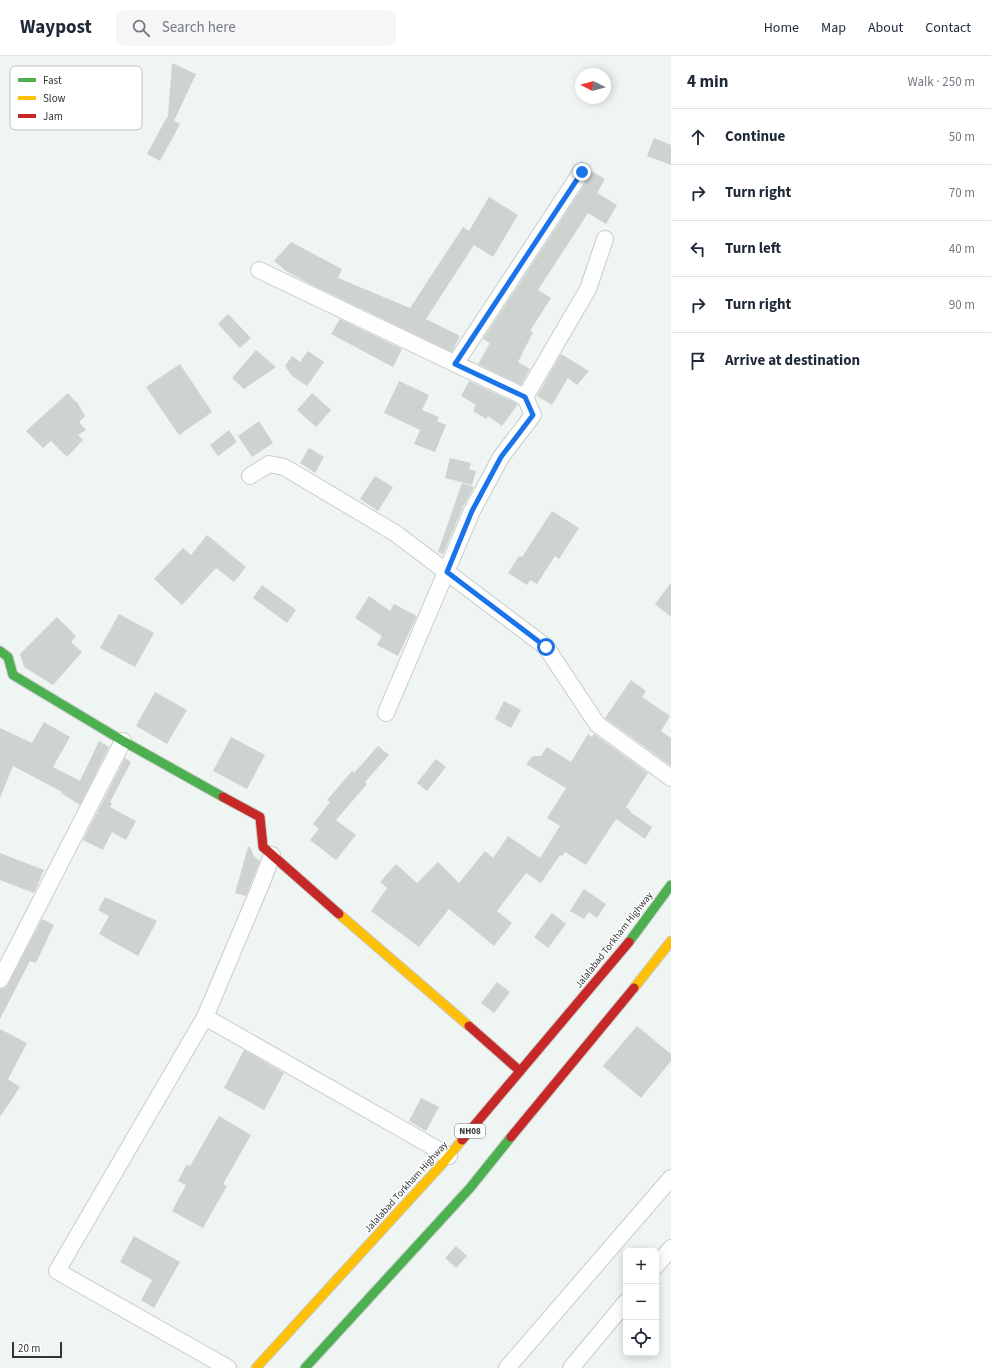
<!DOCTYPE html>
<html lang="en">
<head>
<meta charset="utf-8">
<style>
  :root { --surface:#fff; --page:#f6f6f7; --text:#1f2937; --muted:#747a83; --line:#e0e1e3 }
  body { margin:0; font-family:"Source Sans 3",sans-serif; background:var(--page); color:var(--text) }
  .controls { position:absolute; right:12px; bottom:12px; display:grid; overflow:hidden; border-radius:6px; box-shadow:0 2px 10px #0003 }
  .controls button { width:36px; height:36px; display:grid; place-items:center; padding:0; border:0; border-bottom:1px solid var(--line); background:var(--surface); color:var(--text); font:20px sans-serif }
  .compass { position:absolute; left:575px; top:12px; width:36px; height:36px; border-radius:50%; background:var(--surface); box-shadow:0 2px 10px #0003; rotate:276deg }
  .scale { position:absolute; left:12px; bottom:10px; width:50px; box-sizing:border-box; padding-left:4px; border:2px solid #323635; border-top:0; font-size:11px; line-height:14px; white-space:nowrap; color:#323635; -webkit-text-stroke:3px #fff; paint-order:stroke }
  .stop { position:absolute; width:12px; height:12px; margin:-9px; border:3px solid #1a73e8; border-radius:50%; background:#fff }
  .stop.end { background:#1a73e8; border-color:#fff; box-shadow:0 1px 4px #0008 }
  .list { margin:0; padding:0; list-style:none }
  h2 { display:flex; justify-content:space-between; align-items:center; height:52px; margin:0; padding:0 16px; font-size:17px }
  h2 small { font-size:13px; font-weight:400; color:var(--muted) }
  .list li { display:grid; grid-template-columns:26px 1fr auto; gap:12px; align-items:center; box-sizing:border-box; height:56px; padding:0 16px; border-top:1px solid var(--line) }
  .list b { display:block; font-size:15px; white-space:nowrap }
  .list em { font-size:13px; font-style:normal; color:var(--muted) }
  .icon { flex:none; width:22px; height:22px; fill:none; stroke:currentColor; stroke-width:2; stroke-linecap:round; stroke-linejoin:round }
  .map { position:relative; flex:none; width:671px; height:1312px; overflow:hidden }
  header { display:flex; align-items:center; gap:24px; box-sizing:border-box; height:56px; padding:0 20px; background:var(--surface); border-bottom:1px solid var(--line) }
  header strong { font-size:19px }
  nav { display:flex; gap:22px; margin-inline-start:auto; font-size:14px }
  .search { width:280px; height:36px; background:var(--page); display:flex; align-items:center; gap:10px; box-sizing:border-box; padding:0 14px; border-radius:6px; color:var(--muted); font-size:15px }
  main { display:flex }
  aside { flex:1; background:var(--surface) }
  .map>svg:first-child { display:block }
  .building { fill:#ced3d0 }
  .lines { fill:none; stroke-linecap:round; stroke-linejoin:round }
  .street-casing { stroke:#c8ccca; stroke-width:18 }
  .fast-casing { stroke:#c8ccca; stroke-width:11 }
  .slow-casing { stroke:#c8ccca; stroke-width:11 }
  .jam-casing { stroke:#c8ccca; stroke-width:11 }
  .street { stroke:#fdfefd; stroke-width:16 }
  .fast { stroke:#4caf50; stroke-width:9 }
  .slow { stroke:#ffc107; stroke-width:9 }
  .jam { stroke:#c62828; stroke-width:9 }
  .route { stroke:#1a73e8; stroke-width:5 }
  .labels { text-anchor:middle; dominant-baseline:central; stroke-width:3; stroke-linejoin:round; paint-order:stroke }
  .shield { fill:#fff; stroke:#707272; stroke-width:1 }
  .shield-label { font-size:9px; font-weight:bold; fill:#323635 }
  .street-label { font-size:10px; fill:#323635; stroke:#fff }
  .key { fill:#fff; stroke:#c2c3c2; stroke-width:1 }
  .key-label { font-size:11px; fill:#323635 }
</style>
</head>
<body>
<header>
<strong>Waypost</strong>
<div class="search"><svg class="icon" aria-label="search" viewBox="0 0 24 24"><circle cx="10" cy="10" r="6"/><path d="M15 15l6 6"/></svg>Search here</div>
<nav><a>Home</a><a>Map</a><a>About</a><a>Contact</a></nav>
</header>
<main>
<div class="map">
<svg width="671" height="1312" viewBox="0 0 671 1312">
  <rect width="100%" height="100%" fill="#eff5f2"/>
  <g class="building">
    <polygon points="172,7 196,18 174,65 180,68 160,105 147,98 167,61 168,61"/>
    <polygon points="654,82 671,89 671,109 647,100"/>
    <polygon points="591,115 605,123 597,137 617,149 606,168 588,157 538,234 551,242 530,275 533,276 518,306 530,313 521,329 478,308 490,287 483,283 590,120"/>
    <polygon points="489,141 518,159 493,201 474,189 426,263 460,280 452,296 308,227 286,215 274,205 291,186 342,213 338,222 410,252 463,171 469,175"/>
    <polygon points="228,258 251,282 240,292 218,268"/>
    <polygon points="340,263 402,293 393,311 331,278"/>
    <polygon points="256,294 276,311 244,333 232,322"/>
    <polygon points="308,295 324,306 307,330 292,320 285,310 292,300 300,306"/>
    <polygon points="561,298 589,315 577,329 568,322 552,349 537,340"/>
    <polygon points="180,308 212,356 179,379 146,331"/>
    <polygon points="399,325 429,339 422,354 439,361 437,365 446,369 435,396 414,388 420,374 384,357"/>
    <polygon points="469,325 518,348 502,370 488,360 486,363 473,355 476,349 461,340"/>
    <polygon points="68,337 76,346 77,346 85,360 79,366 86,374 78,379 83,384 67,401 51,385 43,392 26,375"/>
    <polygon points="312,337 331,354 316,371 297,354"/>
    <polygon points="259,365 273,387 252,401 238,380"/>
    <polygon points="229,374 237,386 218,400 210,389"/>
    <polygon points="309,392 324,401 315,417 300,407"/>
    <polygon points="450,402 471,407 469,413 476,415 472,429 445,422"/>
    <polygon points="375,420 393,431 378,455 360,443"/>
    <polygon points="462,427 474,431 463,451 443,498 438,496"/>
    <polygon points="552,455 579,472 559,503 555,500 537,528 530,524 527,529 508,517 519,500 522,501"/>
    <polygon points="207,479 246,511 234,526 216,512 182,549 154,523 183,492 191,499"/>
    <polygon points="671,527 671,561 655,548"/>
    <polygon points="262,529 296,554 287,567 253,542"/>
    <polygon points="369,540 390,555 394,548 417,560 398,600 377,589 382,580 355,562"/>
    <polygon points="119,558 154,577 135,611 100,592"/>
    <polygon points="57,561 76,580 71,586 82,596 53,629 24,611 20,598"/>
    <polygon points="631,624 646,635 642,641 670,660 661,675 671,682 671,710 605,662"/>
    <polygon points="155,636 187,654 167,688 136,670"/>
    <polygon points="504,645 521,654 511,672 495,663"/>
    <polygon points="44,666 70,681 53,711 80,725 99,685 109,691 80,749 61,737 62,736 13,710 0,742 0,672 32,687"/>
    <polygon points="588,678 592,681 594,678 648,717 626,751 631,755 630,756 652,771 645,783 616,763 586,809 565,796 562,800 560,799 541,827 526,817 497,855 512,867 494,890 449,853 419,891 371,855 387,832 380,826 396,808 417,827 438,806 459,827 485,795 493,802 508,780 540,802 560,770 547,762 566,732 526,708 533,700 541,700 547,691 571,706"/>
    <polygon points="231,681 265,699 247,733 213,715"/>
    <polygon points="378,690 389,699 365,726 367,728 336,764 356,779 336,804 310,784 319,773 313,768 330,746 327,744 352,715 354,717"/>
    <polygon points="125,702 131,706 110,746 112,747 110,751 136,765 126,784 112,776 103,794 83,784"/>
    <polygon points="436,703 446,711 427,735 417,727"/>
    <polygon points="248,791 250,791 254,800 260,805 246,840 235,837"/>
    <polygon points="0,797 44,814 34,837 0,824"/>
    <polygon points="584,833 606,848 597,862 589,856 584,863 570,855"/>
    <polygon points="105,841 157,865 138,900 99,878 109,860 98,854"/>
    <polygon points="552,857 566,868 548,892 534,881"/>
    <polygon points="42,863 54,869 36,907 30,905 0,963 0,933 5,932 8,928"/>
    <polygon points="497,926 510,936 494,957 481,947"/>
    <polygon points="637,970 671,998 671,1005 641,1042 603,1010"/>
    <polygon points="0,973 27,987 8,1023 20,1031 0,1061"/>
    <polygon points="244,994 284,1017 264,1054 224,1032"/>
    <polygon points="421,1042 439,1051 426,1075 409,1065"/>
    <polygon points="219,1060 251,1079 223,1128 227,1130 203,1172 172,1155 186,1129 178,1125 187,1108 190,1110"/>
    <polygon points="134,1180 180,1206 154,1252 141,1244 152,1224 120,1206"/>
    <polygon points="456,1190 467,1200 456,1212 445,1202"/>
  </g>
  <g class="lines">
    <g class="street-casing">
      <g id="street">
        <polyline points="259,214 525,341"/>
        <polyline points="455,308 582,115"/>
        <polyline points="250,420 269,408 284,411 395,477 546,591 597,668 671,722"/>
        <polyline points="386,657 472,455 501,401 533,359 525,341 588,233 605,183"/>
        <polyline points="0,924 123,685"/>
        <polyline points="205,961 449,1100"/>
        <polyline points="656,1210 671,1192"/>
        <polyline points="228,1312 57,1215 205,961 262,826 272,799"/>
        <polyline points="507,1312 671,1122"/>
        <polyline points="571,1312 626,1246"/>
      </g>
    </g>
    <g class="fast-casing">
      <g id="fast">
        <polyline points="0,595 8,601 13,619 123,685 223,741"/>
        <polyline points="629,886 671,829"/>
        <polyline points="305,1312 470,1132 511,1081"/>
      </g>
    </g>
    <g class="slow-casing">
      <g id="slow">
        <polyline points="339,858 469,970"/>
        <polyline points="634,932 671,885"/>
        <polyline points="256,1312 443,1107 462,1084"/>
      </g>
    </g>
    <g class="jam-casing">
      <g id="jam">
        <polyline points="223,741 260,761 263,791 339,858"/>
        <polyline points="469,970 520,1015"/>
        <polyline points="511,1081 634,932"/>
        <polyline points="462,1084 629,886"/>
      </g>
    </g>
    <use href="#street" class="street"/>
    <use href="#fast" class="fast"/>
    <use href="#slow" class="slow"/>
    <use href="#jam" class="jam"/>
  </g>
  <g class="lines">
    <polyline class="route" points="546,591 447,516 472,455 501,401 533,359 525,341 455,308 582,116"/>
  </g>
  <g class="labels">
    <rect class="shield" x="455" y="1068" width="30" height="14" rx="3"/>
    <g class="shield-label">
      <text x="470" y="1075">NH08</text>
    </g>
    <g class="street-label">
      <text transform="translate(614 884) rotate(-52)">Jalalabad Torkham Highway</text>
      <text transform="translate(406 1131) rotate(-48)">Jalalabad Torkham Highway</text>
    </g>
  </g>
  <rect x="10" y="10" width="132" height="64" rx="6" class="key"/>
  <rect x="18" y="22" width="18" height="4" fill="#4caf50"/>
  <rect x="18" y="40" width="18" height="4" fill="#ffc107"/>
  <rect x="18" y="58" width="18" height="4" fill="#c62828"/>
  <g class="key-label">
    <text x="43" y="28">Fast</text>
    <text x="43" y="46">Slow</text>
    <text x="43" y="64">Jam</text>
  </g>
</svg>
<div class="controls">
<button>+</button>
<button>−</button>
<button><svg class="icon" aria-label="locate" viewBox="0 0 24 24"><circle cx="12" cy="12" r="6"/><path d="M12 2v4M12 18v4M2 12h4M18 12h4"/></svg></button>
</div>
<svg class="compass" viewBox="-18 -18 36 36"><path d="M0-13l5 13h-10z" fill="#e53935"/><path d="M0 13l5-13h-10z" fill="#747a83"/></svg>
<div class="scale">20 m</div>
<div class="stop" style="left:546px;top:591px"></div>
<div class="stop end" style="left:582px;top:116px"></div>
</div>
<aside>
<h2>4 min<small>Walk · 250 m</small></h2>
<ul class="list">
<li><svg class="icon" aria-label="ahead" viewBox="0 0 24 24"><path d="M12 20V5M6 11l6-6 6 6"/></svg><div><b>Continue</b></div><em>50 m</em></li>
<li><svg class="icon" aria-label="right" viewBox="0 0 24 24"><path d="M7 20v-9h11M14 6l5 5-5 5"/></svg><div><b>Turn right</b></div><em>70 m</em></li>
<li><svg class="icon" aria-label="left" viewBox="0 0 24 24"><path d="M17 20v-9H6M10 6l-5 5 5 5"/></svg><div><b>Turn left</b></div><em>40 m</em></li>
<li><svg class="icon" aria-label="right" viewBox="0 0 24 24"><path d="M7 20v-9h11M14 6l5 5-5 5"/></svg><div><b>Turn right</b></div><em>90 m</em></li>
<li><svg class="icon" aria-label="arrive" viewBox="0 0 24 24"><path d="M6 21V4h12l-3 4 3 4H6"/></svg><div><b>Arrive at destination</b></div></li>
</ul>
</aside>
</main>
</body>
</html>
